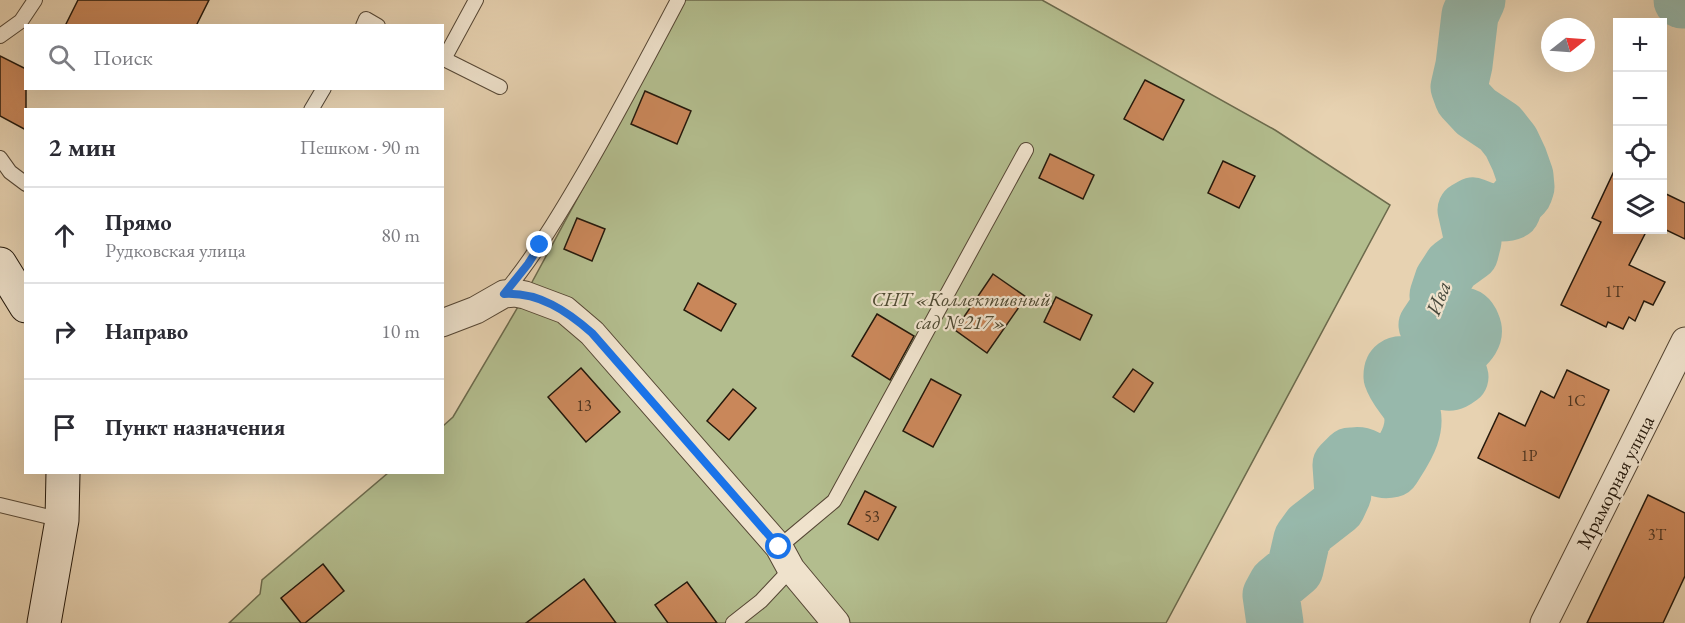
<!DOCTYPE html>
<html lang="ru">
<head>
<meta charset="utf-8">
<style>
  :root { --surface:#fff; --page:#f2f2f3; --text:#2b2b33; --muted:#7c7c81; --line:#e1e1e2 }
  body { margin:0; font-family:"EB Garamond",serif; background:var(--page); color:var(--text) }
  .controls { position:absolute; right:18px; top:18px; display:grid; overflow:hidden; border-radius:0px; box-shadow:0 6px 24px #0002 }
  .controls button { width:54px; height:54px; display:grid; place-items:center; padding:0; border:0; border-bottom:2px solid var(--line); background:var(--surface); color:var(--text); font:30px sans-serif }
  .compass { position:absolute; left:1541px; top:18px; width:54px; height:54px; border-radius:50%; background:var(--surface); box-shadow:0 6px 24px #0002; rotate:73deg }
  .stop { position:absolute; width:18px; height:18px; margin:-14px; border:4px solid #1a73e8; border-radius:50%; background:#fff }
  .stop.end { background:#1a73e8; border-color:#fff; box-shadow:0 2px 6px #0008 }
  .list { margin:0; padding:0; list-style:none }
  h2 { display:flex; justify-content:space-between; align-items:center; height:78px; margin:0; padding:0 24px; font-size:26px }
  h2 small { font-size:20px; font-weight:400; color:var(--muted) }
  .list li { display:grid; grid-template-columns:39px 1fr auto; gap:18px; align-items:center; box-sizing:border-box; height:96px; padding:0 24px; border-top:2px solid var(--line) }
  .list b { display:block; font-size:22px; white-space:nowrap }
  .list p { margin:0; font-size:20px; white-space:nowrap; color:var(--muted) }
  .list em { font-size:20px; font-style:normal; color:var(--muted) }
  .icon { flex:none; width:33px; height:33px; fill:none; stroke:currentColor; stroke-width:2; stroke-linecap:round; stroke-linejoin:round }
  .map { position:relative; flex:none; width:1685px; height:623px; overflow:hidden }
  .search { position:absolute; background:var(--surface); box-shadow:0 6px 24px #0002; left:24px; top:24px; width:420px; height:66px; display:flex; align-items:center; gap:15px; box-sizing:border-box; padding:0 21px; border-radius:0px; color:var(--muted); font-size:22px }
  .panel { position:absolute; background:var(--surface); box-shadow:0 6px 24px #0002; left:24px; top:108px; width:420px; height:366px; border-radius:0px }
  .map>svg:first-child { display:block }
  .green { fill:#b3bd8e; stroke:#6c6a4c; stroke-width:1.5 }
  .lines { fill:none; stroke-linecap:round; stroke-linejoin:round }
  .river { stroke:#97b8ab; stroke-width:57 }
  .building { fill:#c9875a; stroke:#24180b; stroke-width:1.5 }
  .lane-casing { stroke:#554634; stroke-width:16 }
  .street-casing { stroke:#554634; stroke-width:29 }
  .secondary-casing { stroke:#24180b; stroke-width:35 }
  .lane { stroke:#efe2cc; stroke-width:14 }
  .street { stroke:#efe2cc; stroke-width:27 }
  .secondary { stroke:#efe2cc; stroke-width:33 }
  .route { stroke:#1a73e8; stroke-width:8 }
  .labels { text-anchor:middle; dominant-baseline:central; stroke-width:4.5; stroke-linejoin:round; paint-order:stroke }
  .number-label { font-size:16px; fill:#4d341f }
  .park-label { font-size:20px; font-style:italic; fill:#4f4a32; stroke:#efe2cc }
  .street-label { font-size:20px; fill:#24180b; stroke:#efe2cc }
  .water-label { font-size:21px; font-style:italic; fill:#46483b; stroke:#efe2cc }
</style>
</head>
<body>
<div class="map">
<svg width="1685" height="623" viewBox="0 0 1685 623">
  <rect width="100%" height="100%" fill="#e7d2b1"/>
  <filter id="stains"><feTurbulence type="fractalNoise" baseFrequency=".00333" numOctaves="4"/><feColorMatrix values="0 0 0 0 .2 0 0 0 0 .09 0 0 0 0 .02 0 0 0 .5 -.17"/></filter>
  <radialGradient id="worn" r=".72"><stop offset=".6" stop-color="#630" stop-opacity="0"/><stop offset="1" stop-color="#630" stop-opacity=".3"/></radialGradient>
  <polygon class="green" points="685,0 1042,0 1275,130 1390,205 1166,623 229,623 260,594 262,580 388,473 442,472 443,426 453,417 525,295"/>
  <g class="lines">
    <g class="river">
      <polyline points="1682,0 1684,0"/>
      <path d="M 1275,623 L 1271,595 L 1277,584 L 1295,569 L 1302,539 L 1310,528 L 1337,507 L 1343,494 L 1341,465 L 1350,456 C 1354,456 1357,455 1361,456 C 1374,459 1374,473 1392,469 C 1403,451 1420,429 1410,406 C 1404,396 1396,389 1392,377 C 1391,348 1433,378 1447,382 C 1452,383 1456,380 1460,377 L 1454,357 C 1462,348 1478,339 1472,325 C 1463,302 1445,329 1431,329 L 1427,325 L 1437,310 L 1439,304 L 1438,295 L 1443,280 L 1452,266 L 1470,253 L 1473,241 L 1466,210 L 1473,206 C 1484,211 1501,216 1512,211 L 1516,201 L 1524,193 L 1526,187 L 1525,176 L 1519,159 L 1511,142 L 1500,128 L 1476,112 L 1463,98 L 1459,87 L 1464,65 L 1470,15 L 1477,0"/>
    </g>
  </g>
  <g class="building">
    <polygon points="78,0 209,0 196,26 65,26"/>
    <polygon points="0,56 26,69 26,130 0,116"/>
    <polygon points="1145,80 1184,100 1163,140 1124,119"/>
    <polygon points="645,91 691,111 677,144 631,124"/>
    <polygon points="1050,154 1094,175 1083,199 1039,178"/>
    <polygon points="1223,161 1255,176 1239,208 1208,193"/>
    <polygon points="1615,169 1617,171 1617,230 1647,230 1629,265 1665,282 1653,305 1644,301 1635,321 1629,317 1623,329 1608,322 1606,327 1561,305 1601,222 1592,218"/>
    <polygon points="1662,192 1685,203 1685,239 1662,228"/>
    <polygon points="577,218 605,229 592,261 564,249"/>
    <polygon points="993,274 1026,297 987,353 955,330"/>
    <polygon points="698,283 736,304 721,331 684,310"/>
    <polygon points="1056,297 1092,315 1080,340 1044,322"/>
    <polygon points="877,314 914,336 890,380 852,356"/>
    <polygon points="581,368 620,412 586,442 548,397"/>
    <polygon points="1133,369 1153,383 1134,412 1113,397"/>
    <polygon points="1567,370 1609,390 1559,498 1478,458 1499,413 1525,426 1541,391 1554,398"/>
    <polygon points="931,379 961,395 933,447 903,431"/>
    <polygon points="733,389 756,408 729,440 707,421"/>
    <polygon points="865,491 896,507 878,540 848,524"/>
    <polygon points="1648,495 1685,513 1685,576 1663,623 1587,623"/>
    <polygon points="323,564 344,591 305,623 301,623 281,598"/>
    <polygon points="584,579 616,623 526,623"/>
    <polygon points="687,582 717,623 668,623 655,605"/>
  </g>
  <g class="lines">
    <g class="lane-casing">
      <g id="lane">
        <polyline points="363,26 366,19 378,26"/>
        <polyline points="0,36 21,21 35,0"/>
        <polyline points="442,58 500,87"/>
        <polyline points="444,59 476,0"/>
        <polyline points="311,110 324,88"/>
        <polyline points="0,158 10,172 26,184"/>
        <path d="M 505,292 C 536,254 561,212 586,169 C 618,114 648,57 678,0"/>
        <polyline points="0,505 62,520"/>
        <polyline points="779,547 834,501 1026,150"/>
        <polyline points="733,623 761,601 791,569"/>
      </g>
    </g>
    <g class="street-casing">
      <g id="street">
        <polyline points="442,323 476,310 504,294 515,293 525,295 565,310 592,333 779,547 791,569 836,623"/>
        <polyline points="1544,623 1685,341"/>
      </g>
    </g>
    <g class="secondary-casing">
      <g id="secondary">
        <polyline points="0,264 26,306"/>
        <polyline points="44,623 62,520 63,472"/>
      </g>
    </g>
    <use href="#lane" class="lane"/>
    <use href="#street" class="street"/>
    <use href="#secondary" class="secondary"/>
  </g>
  <g class="lines">
    <path class="route" d="M 540,245 L 528,264 L 504,294 C 539,292 567,311 592,333 L 779,547"/>
  </g>
  <g class="labels">
    <g class="number-label">
      <text x="1614" y="291">1Т</text>
      <text x="1576" y="400">1С</text>
      <text x="584" y="405">13</text>
      <text x="1529" y="455">1Р</text>
      <text x="872" y="516">53</text>
      <text x="1657" y="534">3Т</text>
    </g>
    <g class="park-label">
      <text x="961" y="299">СНТ «Коллективный<tspan x="961" dy="23">сад №217»</tspan></text>
    </g>
    <g class="street-label">
      <text transform="translate(1615 482) rotate(-63)">Мраморная улица</text>
    </g>
    <g class="water-label">
      <text transform="translate(1438 298) rotate(-69)">Ива</text>
    </g>
  </g>
  <rect width="100%" height="100%" filter="url(#stains)"/>
  <rect width="100%" height="100%" fill="url(#worn)"/>
</svg>
<div class="controls">
<button>+</button>
<button>−</button>
<button><svg class="icon" aria-label="locate" viewBox="0 0 24 24"><circle cx="12" cy="12" r="6"/><path d="M12 2v4M12 18v4M2 12h4M18 12h4"/></svg></button>
<button><svg class="icon" aria-label="layers" viewBox="0 0 24 24"><path d="M12 4l9 5-9 5-9-5zM3 14l9 5 9-5"/></svg></button>
</div>
<svg class="compass" viewBox="-18 -18 36 36"><path d="M0-13l5 13h-10z" fill="#e53935"/><path d="M0 13l5-13h-10z" fill="#7c7c81"/></svg>
<div class="stop" style="left:779px;top:547px"></div>
<div class="stop end" style="left:540px;top:245px"></div>
<div class="search"><svg class="icon" aria-label="search" viewBox="0 0 24 24"><circle cx="10" cy="10" r="6"/><path d="M15 15l6 6"/></svg>Поиск</div>
<section class="panel">
<h2>2 мин<small>Пешком · 90 m</small></h2>
<ul class="list">
<li><svg class="icon" aria-label="ahead" viewBox="0 0 24 24"><path d="M12 20V5M6 11l6-6 6 6"/></svg><div><b>Прямо</b><p>Рудковская улица</p></div><em>80 m</em></li>
<li><svg class="icon" aria-label="right" viewBox="0 0 24 24"><path d="M7 20v-9h11M14 6l5 5-5 5"/></svg><div><b>Направо</b></div><em>10 m</em></li>
<li><svg class="icon" aria-label="arrive" viewBox="0 0 24 24"><path d="M6 21V4h12l-3 4 3 4H6"/></svg><div><b>Пункт назначения</b></div></li>
</ul>
</section>
</div>
</body>
</html>
